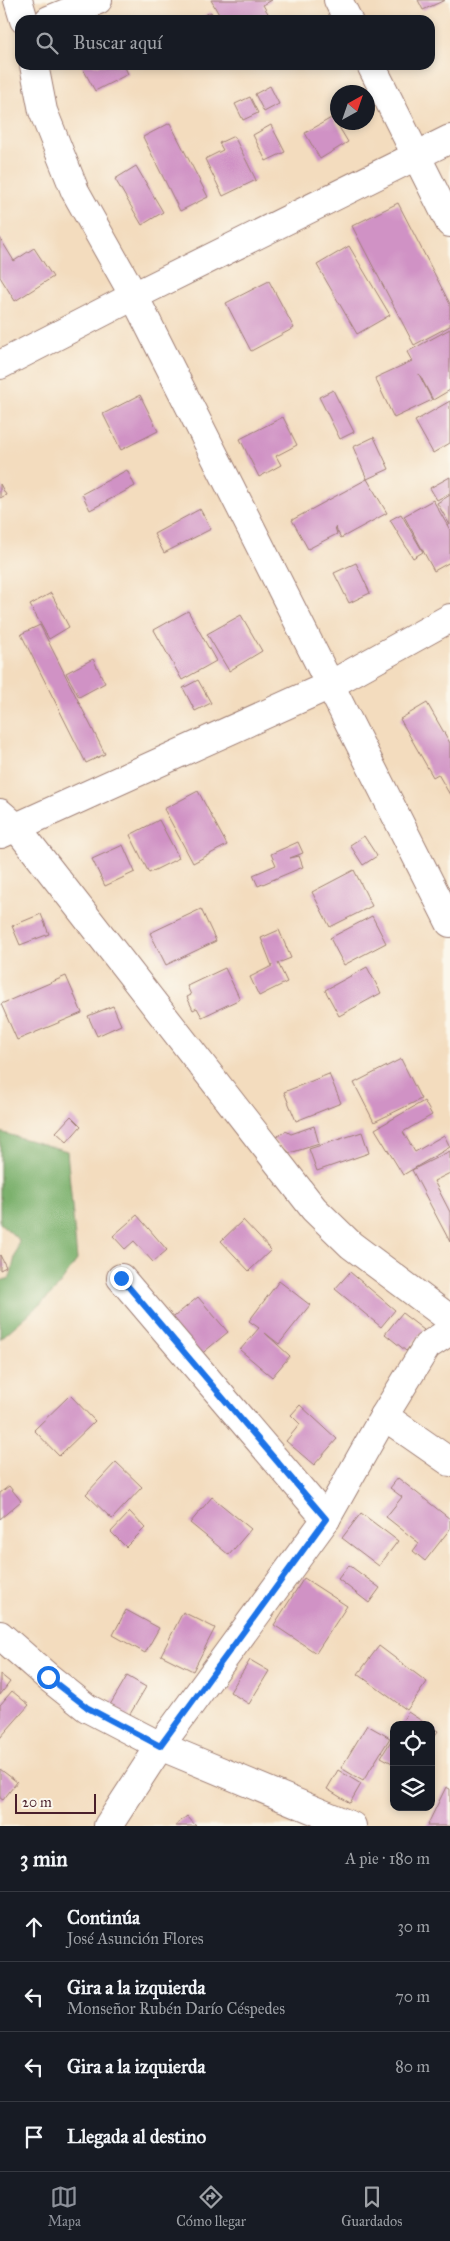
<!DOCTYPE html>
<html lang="es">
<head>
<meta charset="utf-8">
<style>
  :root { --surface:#171b24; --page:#242831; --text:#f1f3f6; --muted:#9ea1a6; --line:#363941; --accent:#8c9099 }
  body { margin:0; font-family:"IM FELL Great Primer",serif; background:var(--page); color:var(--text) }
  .controls { position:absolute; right:15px; bottom:15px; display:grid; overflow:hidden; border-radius:10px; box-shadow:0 2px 8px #0003 }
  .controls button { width:45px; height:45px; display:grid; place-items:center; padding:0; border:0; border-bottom:1px solid var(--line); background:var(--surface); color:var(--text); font:25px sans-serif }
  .compass { position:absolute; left:330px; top:85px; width:45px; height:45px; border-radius:50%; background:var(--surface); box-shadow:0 2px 8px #0003; rotate:40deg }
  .scale { position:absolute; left:15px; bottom:12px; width:81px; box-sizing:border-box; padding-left:5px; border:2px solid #4a1f2b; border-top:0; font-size:14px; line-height:18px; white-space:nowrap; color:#4a1f2b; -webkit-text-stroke:4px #fbf7ec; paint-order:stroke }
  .stop { position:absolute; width:15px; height:15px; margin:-11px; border:4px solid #1a73e8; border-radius:50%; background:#fff }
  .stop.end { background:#1a73e8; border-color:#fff; box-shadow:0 1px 5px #0008 }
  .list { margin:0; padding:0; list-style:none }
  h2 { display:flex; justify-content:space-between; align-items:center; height:65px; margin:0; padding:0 20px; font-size:21px }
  h2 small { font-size:16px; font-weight:400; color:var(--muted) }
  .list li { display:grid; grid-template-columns:32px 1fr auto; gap:15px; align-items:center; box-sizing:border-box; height:70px; padding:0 20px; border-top:1px solid var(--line) }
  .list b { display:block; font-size:19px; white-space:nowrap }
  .list p { margin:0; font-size:16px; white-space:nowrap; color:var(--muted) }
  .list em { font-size:16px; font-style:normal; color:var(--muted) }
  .icon { flex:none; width:28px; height:28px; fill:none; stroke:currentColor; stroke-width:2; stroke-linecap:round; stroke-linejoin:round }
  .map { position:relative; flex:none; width:450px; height:1826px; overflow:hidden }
  .search { position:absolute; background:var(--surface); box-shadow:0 2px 8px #0003; left:15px; right:15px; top:15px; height:55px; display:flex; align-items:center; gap:12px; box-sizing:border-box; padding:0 18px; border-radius:15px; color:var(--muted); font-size:19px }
  .sheet { height:345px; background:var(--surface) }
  nav { display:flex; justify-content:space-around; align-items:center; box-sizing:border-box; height:70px; border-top:1px solid var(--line); background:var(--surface); font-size:14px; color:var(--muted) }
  nav a { display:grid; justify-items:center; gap:2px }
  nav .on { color:var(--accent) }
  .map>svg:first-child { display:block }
  .forest { fill:#7bb16d; stroke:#62684c }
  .building { fill:#d092c5 }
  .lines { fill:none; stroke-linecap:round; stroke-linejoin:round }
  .minor-casing { stroke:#9e7e74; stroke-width:30 }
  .minor { stroke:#fff; stroke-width:28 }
  .route { stroke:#1a73e8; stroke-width:6 }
</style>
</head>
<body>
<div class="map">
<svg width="450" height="1826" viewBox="0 0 450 1826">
  <rect width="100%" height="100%" fill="#fbf7ec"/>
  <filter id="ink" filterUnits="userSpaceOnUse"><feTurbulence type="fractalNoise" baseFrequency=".02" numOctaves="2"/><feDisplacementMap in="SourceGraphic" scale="10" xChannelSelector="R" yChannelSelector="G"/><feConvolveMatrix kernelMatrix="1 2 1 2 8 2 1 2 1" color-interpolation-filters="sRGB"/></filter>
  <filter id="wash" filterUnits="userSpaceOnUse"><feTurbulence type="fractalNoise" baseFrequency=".0096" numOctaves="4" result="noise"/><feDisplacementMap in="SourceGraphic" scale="20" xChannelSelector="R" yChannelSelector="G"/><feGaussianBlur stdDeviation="1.12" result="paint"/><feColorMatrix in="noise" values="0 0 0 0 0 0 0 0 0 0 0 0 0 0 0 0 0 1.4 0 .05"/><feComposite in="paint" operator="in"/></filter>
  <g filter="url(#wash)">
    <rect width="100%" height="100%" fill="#f3dcbe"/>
    <polygon class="forest" points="0,1132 67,1151 77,1260 54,1292 0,1339 0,1281 10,1278 19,1240 0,1223"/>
    <g id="blocks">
      <g class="building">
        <polygon points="211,0 272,0 263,5 272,20 222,20"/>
        <polygon points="418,0 445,0 423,10"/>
        <polygon points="211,12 215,20 195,20"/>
        <polygon points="81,65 124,65 128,74 95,91"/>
        <polygon points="270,86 279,104 264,112 255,94"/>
        <polygon points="250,97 258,113 243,120 235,104"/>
        <polygon points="333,117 348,142 320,159 305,133"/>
        <polygon points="170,123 208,197 180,211 143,137"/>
        <polygon points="271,125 285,152 266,161 253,135"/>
        <polygon points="234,136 256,180 223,196 205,159 223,150 219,143"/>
        <polygon points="136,166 163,212 142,225 115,179"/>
        <polygon points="398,203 450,304 450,326 414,345 352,226"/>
        <polygon points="0,238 14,261 34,248 53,277 15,301 0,277"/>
        <polygon points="349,246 390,315 357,334 317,265"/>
        <polygon points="269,281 294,328 251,351 226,303"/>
        <polygon points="450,329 450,390 433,400 419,374 432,400 394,418 375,378 412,361 407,352"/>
        <polygon points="333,390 354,432 340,439 319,397"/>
        <polygon points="140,395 158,431 121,450 103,414"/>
        <polygon points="450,401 450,443 433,453 415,421"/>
        <polygon points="283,417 297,445 276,456 281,465 259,477 240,439"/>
        <polygon points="374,437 389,469 367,479 353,447"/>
        <polygon points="127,470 135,486 90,510 82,494"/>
        <polygon points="450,477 450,493 437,500 430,488"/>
        <polygon points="367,479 387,513 341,538 335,527 337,534 308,549 292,520"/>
        <polygon points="0,484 6,495 0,498"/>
        <polygon points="450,495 450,525 437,503"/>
        <polygon points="433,500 450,530 450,562 434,571 404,516"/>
        <polygon points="200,509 211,529 164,553 154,534"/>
        <polygon points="401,514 423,552 413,558 390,520"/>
        <polygon points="356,563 370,593 349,603 334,573"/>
        <polygon points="51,593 69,627 49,639 30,605"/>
        <polygon points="188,611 216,661 182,680 154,630"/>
        <polygon points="241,615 262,651 229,671 207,634"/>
        <polygon points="40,625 105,754 86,763 21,634"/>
        <polygon points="93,659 105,683 79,697 66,673"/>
        <polygon points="198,680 211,703 195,711 183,688"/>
        <polygon points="427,703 450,743 450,795 438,774 433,777 400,719"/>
        <polygon points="198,791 227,845 193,863 164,809"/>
        <polygon points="159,820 179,858 149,873 130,835"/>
        <polygon points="364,836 377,856 363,865 350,845"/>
        <polygon points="298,842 303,853 290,858 299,856 303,867 258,886 253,875 276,865 271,854"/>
        <polygon points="123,845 135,872 105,886 92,859"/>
        <polygon points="354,870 372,906 330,927 312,892"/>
        <polygon points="201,909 216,941 166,965 150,933"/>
        <polygon points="41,914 49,934 20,945 12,926"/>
        <polygon points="372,916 386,943 344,965 330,938"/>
        <polygon points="279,930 291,958 278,963 287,982 259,996 250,977 272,966 261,938"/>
        <polygon points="367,967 381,993 339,1016 325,990"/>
        <polygon points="225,968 240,999 202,1017 197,1008 193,1010 187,997 191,995 187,986"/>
        <polygon points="66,976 82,1013 17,1040 1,1004"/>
        <polygon points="113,1006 121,1025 97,1036 88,1016"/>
        <polygon points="401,1059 421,1099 374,1122 354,1083"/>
        <polygon points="329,1074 341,1103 296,1121 284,1092"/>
        <polygon points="424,1101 432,1115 403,1132 415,1152 444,1135 450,1147 403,1175 375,1129"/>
        <polygon points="71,1116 81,1126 67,1142 56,1132"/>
        <polygon points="314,1126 319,1144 290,1153 273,1139 286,1131 291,1134"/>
        <polygon points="362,1132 369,1153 317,1171 309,1149"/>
        <polygon points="450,1151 450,1173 434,1181 450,1212 450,1242 412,1170"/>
        <polygon points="137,1215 167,1250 153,1262 134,1241 125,1249 113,1236"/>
        <polygon points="243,1220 271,1250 249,1271 221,1241"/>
        <polygon points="0,1255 6,1267 0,1270"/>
        <polygon points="350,1272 395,1310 381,1327 335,1289"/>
        <polygon points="279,1281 310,1305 279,1344 265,1333 290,1356 272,1377 240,1350 259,1328 249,1321"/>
        <polygon points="198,1297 228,1332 193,1361 163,1326"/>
        <polygon points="402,1313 424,1330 406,1351 385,1334"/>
        <polygon points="70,1395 95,1421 59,1456 34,1430"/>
        <polygon points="300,1405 337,1439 314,1465 286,1441 300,1424 291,1415"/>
        <polygon points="116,1462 142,1487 112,1519 86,1494"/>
        <polygon points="398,1478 450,1519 450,1529 425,1561 413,1551 419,1543 386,1517 402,1497 390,1488"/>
        <polygon points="9,1486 21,1501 0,1519 0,1493"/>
        <polygon points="212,1497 251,1529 229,1555 190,1523"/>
        <polygon points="130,1512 145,1528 126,1547 111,1532"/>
        <polygon points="361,1513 398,1541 379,1566 342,1538"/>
        <polygon points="349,1565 380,1588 369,1603 338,1579"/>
        <polygon points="304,1578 347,1606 316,1653 274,1625"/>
        <polygon points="126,1610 159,1628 145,1653 113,1635"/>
        <polygon points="183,1612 215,1628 193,1671 161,1655"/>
        <polygon points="379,1646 427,1682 407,1710 358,1674"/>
        <polygon points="250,1660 269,1671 249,1704 230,1692"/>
        <polygon points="0,1674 10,1682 0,1695"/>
        <polygon points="127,1676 146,1687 126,1721 107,1710"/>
        <polygon points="12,1691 29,1705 0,1738 0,1705"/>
        <polygon points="408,1712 428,1725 400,1725"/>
        <polygon points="367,1725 390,1738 363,1781 341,1768"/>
        <polygon points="431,1727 438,1731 431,1741"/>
        <polygon points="394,1736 394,1764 381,1757"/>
        <polygon points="0,1769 17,1782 3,1800 0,1798"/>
        <polygon points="338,1770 361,1784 350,1803 327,1789"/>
        <polygon points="446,1787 450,1789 450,1826 427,1826"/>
        <polygon points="187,1816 196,1826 175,1826"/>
      </g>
    </g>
  </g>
  <g filter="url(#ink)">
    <use href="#blocks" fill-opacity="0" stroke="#9e7e74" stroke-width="1"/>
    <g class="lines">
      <g class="minor-casing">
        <g id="minor">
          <polyline points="18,0 24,20"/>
          <polyline points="338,0 348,20"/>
          <polyline points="49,20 98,0"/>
          <polyline points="34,65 43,111 75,191 134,296 450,923"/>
          <polyline points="371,65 450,223"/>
          <polyline points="0,365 134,296 450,139"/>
          <polyline points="0,813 17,828 314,1209 351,1245 450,1319"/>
          <polyline points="1,834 330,685 450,618"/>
          <polyline points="121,1278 326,1519"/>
          <polyline points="384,1416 450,1462"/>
          <polyline points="0,1635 48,1677 87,1708 160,1746 352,1826"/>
          <polyline points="108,1826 160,1746 326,1519 384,1416 427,1346 450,1331"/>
        </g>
      </g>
      <use href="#minor" class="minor"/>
    </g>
  </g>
  <g class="lines" filter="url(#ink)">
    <polyline class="route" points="48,1677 88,1708 160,1746 326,1519 121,1278"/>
  </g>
</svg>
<div class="controls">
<button><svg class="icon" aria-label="locate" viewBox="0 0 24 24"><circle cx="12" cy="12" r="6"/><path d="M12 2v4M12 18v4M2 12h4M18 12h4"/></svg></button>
<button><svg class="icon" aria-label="layers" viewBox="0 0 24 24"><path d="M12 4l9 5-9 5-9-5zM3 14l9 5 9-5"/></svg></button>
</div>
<svg class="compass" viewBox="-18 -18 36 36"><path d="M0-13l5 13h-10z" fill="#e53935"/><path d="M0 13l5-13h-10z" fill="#9ea1a6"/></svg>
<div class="scale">20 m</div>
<div class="stop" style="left:48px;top:1677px"></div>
<div class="stop end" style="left:121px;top:1278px"></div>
<div class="search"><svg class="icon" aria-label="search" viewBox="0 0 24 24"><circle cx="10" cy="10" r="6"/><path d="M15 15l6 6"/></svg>Buscar aquí</div>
</div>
<section class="sheet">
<h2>3 min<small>A pie · 180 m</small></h2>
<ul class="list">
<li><svg class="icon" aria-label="ahead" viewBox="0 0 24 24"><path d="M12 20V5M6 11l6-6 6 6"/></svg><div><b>Continúa</b><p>José Asunción Flores</p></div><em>30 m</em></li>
<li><svg class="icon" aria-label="left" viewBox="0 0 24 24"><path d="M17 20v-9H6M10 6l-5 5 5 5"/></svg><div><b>Gira a la izquierda</b><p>Monseñor Rubén Darío Céspedes</p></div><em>70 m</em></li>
<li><svg class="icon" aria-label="left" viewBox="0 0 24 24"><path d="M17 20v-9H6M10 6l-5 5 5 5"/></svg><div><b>Gira a la izquierda</b></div><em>80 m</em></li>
<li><svg class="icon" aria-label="arrive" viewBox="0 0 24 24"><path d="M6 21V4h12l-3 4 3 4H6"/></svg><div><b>Llegada al destino</b></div></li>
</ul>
</section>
<nav>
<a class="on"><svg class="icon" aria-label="map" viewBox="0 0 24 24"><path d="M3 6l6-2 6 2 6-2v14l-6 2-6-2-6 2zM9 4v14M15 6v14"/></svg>Mapa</a>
<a><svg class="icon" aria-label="directions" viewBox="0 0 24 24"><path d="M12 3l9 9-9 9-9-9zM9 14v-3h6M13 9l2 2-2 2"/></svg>Cómo llegar</a>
<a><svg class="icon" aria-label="saved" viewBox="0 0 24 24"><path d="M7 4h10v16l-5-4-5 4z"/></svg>Guardados</a>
</nav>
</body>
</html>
